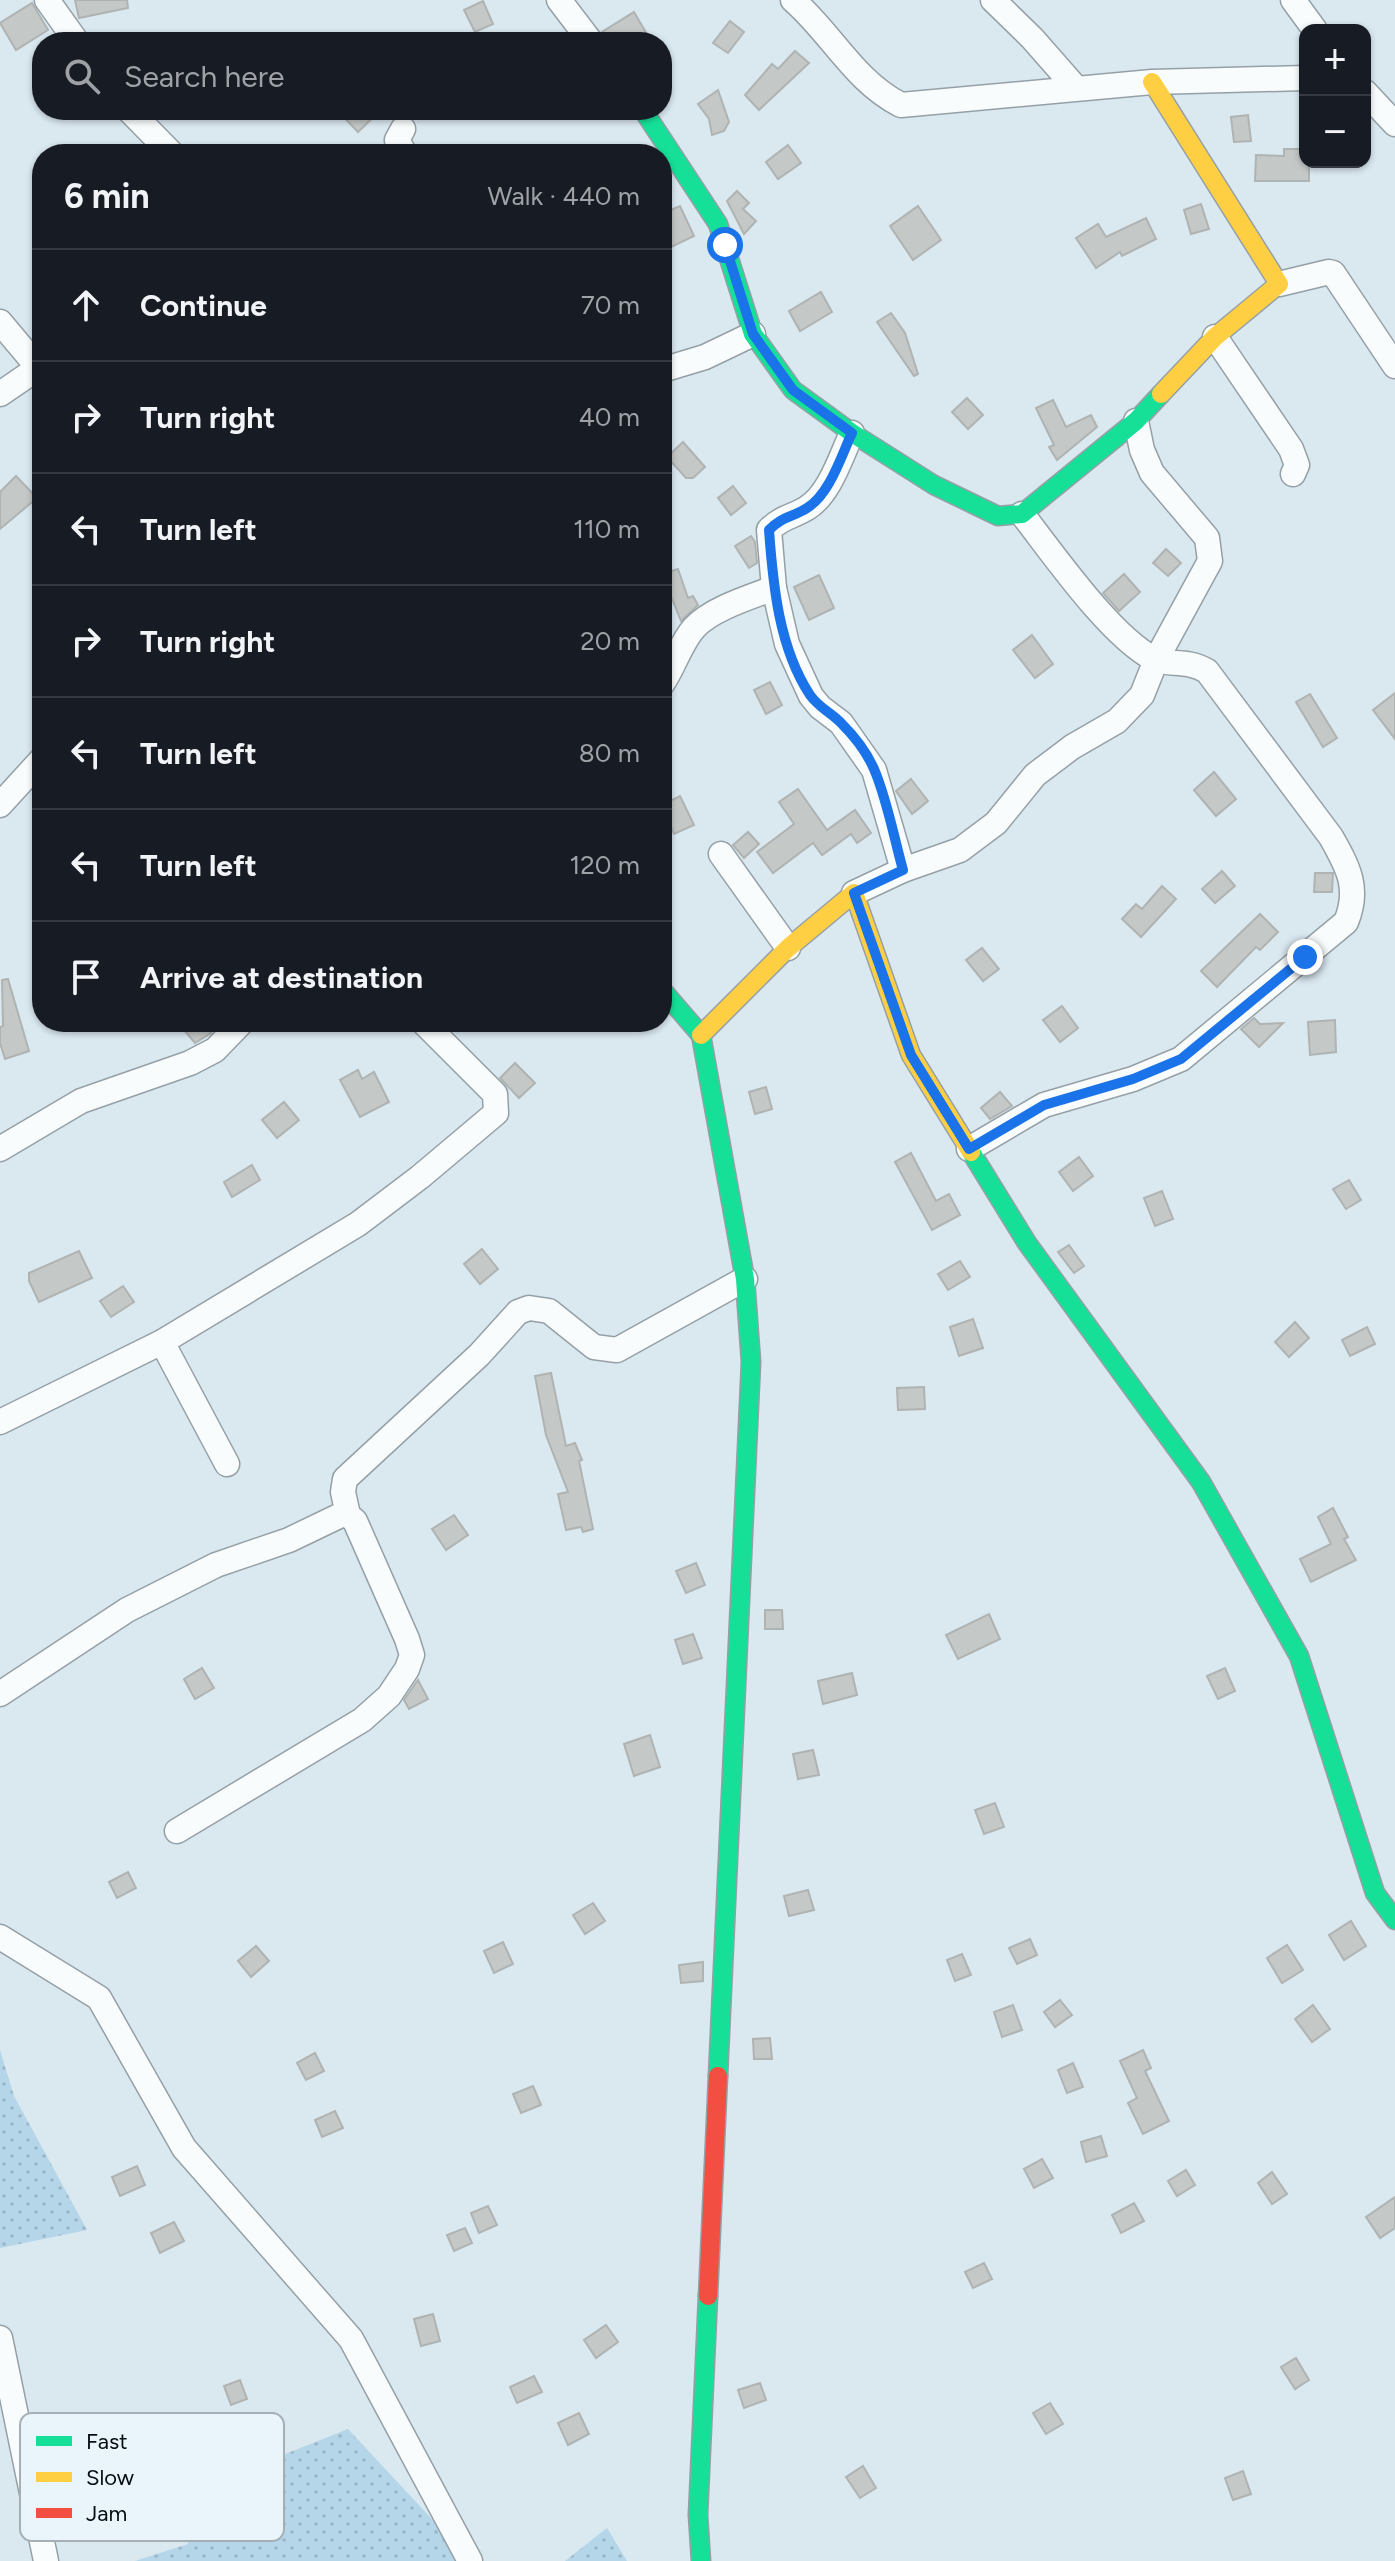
<!DOCTYPE html>
<html lang="en">
<head>
<meta charset="utf-8">
<style>
  :root { --surface:#171b24; --page:#242831; --text:#f1f3f6; --muted:#9ea1a6; --line:#363941 }
  body { margin:0; font-family:Figtree,sans-serif; background:var(--page); color:var(--text) }
  .controls { position:absolute; right:24px; top:24px; display:grid; overflow:hidden; border-radius:16px; box-shadow:0 2px 6px #0004 }
  .controls button { width:72px; height:72px; display:grid; place-items:center; padding:0; border:0; border-bottom:2px solid var(--line); background:var(--surface); color:var(--text); font:40px sans-serif }
  .stop { position:absolute; width:24px; height:24px; margin:-18px; border:6px solid #1a73e8; border-radius:50%; background:#fff }
  .stop.end { background:#1a73e8; border-color:#fff; box-shadow:0 2px 8px #0008 }
  .list { margin:0; padding:0; list-style:none }
  h2 { display:flex; justify-content:space-between; align-items:center; height:104px; margin:0; padding:0 32px; font-size:34px }
  h2 small { font-size:26px; font-weight:400; color:var(--muted) }
  .list li { display:grid; grid-template-columns:52px 1fr auto; gap:24px; align-items:center; box-sizing:border-box; height:112px; padding:0 32px; border-top:2px solid var(--line) }
  .list b { display:block; font-size:30px; white-space:nowrap }
  .list em { font-size:26px; font-style:normal; color:var(--muted) }
  .icon { flex:none; width:44px; height:44px; fill:none; stroke:currentColor; stroke-width:2; stroke-linecap:round; stroke-linejoin:round }
  .map { position:relative; flex:none; width:1395px; height:2561px; overflow:hidden }
  .search { position:absolute; background:var(--surface); box-shadow:0 2px 6px #0004; left:32px; top:32px; width:640px; height:88px; display:flex; align-items:center; gap:20px; box-sizing:border-box; padding:0 28px; border-radius:32px; color:var(--muted); font-size:30px }
  .panel { position:absolute; background:var(--surface); box-shadow:0 2px 6px #0004; left:32px; top:144px; width:640px; height:888px; border-radius:32px }
  .map>svg:first-child { display:block }
  .grass { fill:url(#grass-dots) }
  .building { fill:#c4c8c7; stroke:#afb3b2; stroke-width:2 }
  .lines { fill:none; stroke-linecap:round; stroke-linejoin:round }
  .street-casing { stroke:#95a0a6; stroke-width:27 }
  .fast-casing { stroke:#95a0a6; stroke-width:21 }
  .slow-casing { stroke:#95a0a6; stroke-width:21 }
  .jam-casing { stroke:#95a0a6; stroke-width:21 }
  .street { stroke:#f9fcfd; stroke-width:24 }
  .fast { stroke:#16e098; stroke-width:18 }
  .slow { stroke:#ffcf43; stroke-width:18 }
  .jam { stroke:#f24e42; stroke-width:18 }
  .route { stroke:#1a73e8; stroke-width:10 }
  .key { fill:#eaf5fb; stroke:#a5afb5; stroke-width:2 }
  .key-label { font-size:22px; fill:#050d12 }
</style>
</head>
<body>
<div class="map">
<svg width="1395" height="2561" viewBox="0 0 1395 2561">
  <defs>
    <pattern id="grass-dots" width="8" height="8" patternUnits="userSpaceOnUse" patternTransform="scale(2)"><rect width="8" height="8" fill="#b5d6e9"/><path d="M2 2h.1M6 6h.1" fill="none" stroke="#9ab6c7" stroke-width="1.8" stroke-linecap="round"/></pattern>
  </defs>
  <rect width="100%" height="100%" fill="#dae8f0"/>
  <g class="grass">
    <polygon points="0,2050 14,2096 87,2230 0,2248"/>
    <polygon points="348,2429 471,2561 135,2561 188,2544 177,2497"/>
    <polygon points="607,2528 627,2561 565,2561"/>
  </g>
  <g class="building">
    <polygon points="75,0 127,0 128,8 79,18"/>
    <polygon points="483,1 493,24 475,32 464,10"/>
    <polygon points="32,3 48,30 16,50 0,23"/>
    <polygon points="634,12 648,36 639,42 606,42 602,32"/>
    <polygon points="730,21 744,32 728,53 713,43"/>
    <polygon points="795,51 809,63 759,110 745,95 772,64 778,69"/>
    <polygon points="718,90 729,122 724,131 712,135 709,119 698,104"/>
    <polygon points="337,110 381,110 358,132"/>
    <polygon points="1248,115 1251,141 1234,142 1231,117"/>
    <polygon points="788,145 801,163 778,179 766,162"/>
    <polygon points="1284,149 1305,149 1305,162 1309,162 1309,181 1255,181 1256,155 1284,156"/>
    <polygon points="737,191 749,203 743,209 756,221 744,234 727,201"/>
    <polygon points="1201,204 1209,229 1191,234 1184,210"/>
    <polygon points="680,206 694,236 669,248 662,232 662,214"/>
    <polygon points="918,206 941,240 913,260 890,226"/>
    <polygon points="1146,218 1156,239 1122,256 1120,252 1096,268 1076,238 1098,224 1106,237"/>
    <polygon points="821,292 832,312 800,331 789,311"/>
    <polygon points="891,313 905,333 918,374 914,376 877,322"/>
    <polygon points="967,398 983,415 968,429 952,412"/>
    <polygon points="1053,400 1066,427 1091,415 1097,427 1057,460 1049,447 1054,445 1036,408"/>
    <polygon points="683,442 705,467 693,478 686,478 667,457"/>
    <polygon points="16,476 37,498 0,529 0,492"/>
    <polygon points="733,486 746,503 731,515 718,498"/>
    <polygon points="751,536 755,542 757,563 749,568 735,546"/>
    <polygon points="1166,549 1181,563 1168,576 1153,563"/>
    <polygon points="678,569 688,598 693,596 698,605 681,621 662,574"/>
    <polygon points="1124,574 1140,592 1119,611 1103,593"/>
    <polygon points="819,575 834,608 809,620 794,587"/>
    <polygon points="1032,635 1053,664 1035,678 1013,650"/>
    <polygon points="770,682 782,705 766,714 754,690"/>
    <polygon points="1395,693 1395,739 1373,710"/>
    <polygon points="1310,694 1337,738 1323,747 1296,702"/>
    <polygon points="1214,772 1236,799 1216,816 1194,790"/>
    <polygon points="911,779 928,801 912,814 896,791"/>
    <polygon points="798,789 827,830 855,810 871,833 857,843 851,834 822,855 813,843 773,873 757,852 794,824 779,802"/>
    <polygon points="680,796 694,825 674,834 662,805"/>
    <polygon points="748,832 759,844 744,858 733,845"/>
    <polygon points="1222,871 1235,886 1215,903 1202,889"/>
    <polygon points="1315,873 1333,873 1332,892 1314,892"/>
    <polygon points="1162,886 1176,899 1141,937 1122,919 1136,904 1142,909"/>
    <polygon points="1260,914 1278,932 1260,950 1256,947 1217,987 1201,971"/>
    <polygon points="982,948 999,969 983,981 966,960"/>
    <polygon points="8,979 29,1051 5,1059 0,1043 0,1027 3,1026 2,980"/>
    <polygon points="1062,1006 1078,1028 1060,1042 1043,1020"/>
    <polygon points="1254,1018 1260,1024 1283,1023 1259,1047 1241,1029"/>
    <polygon points="1335,1020 1336,1052 1310,1055 1308,1022"/>
    <polygon points="177,1022 200,1022 211,1033 195,1043"/>
    <polygon points="515,1063 535,1083 519,1098 500,1078"/>
    <polygon points="358,1070 362,1079 374,1072 389,1102 360,1117 340,1080"/>
    <polygon points="766,1087 772,1109 755,1114 749,1092"/>
    <polygon points="1000,1092 1012,1106 990,1119 981,1108"/>
    <polygon points="284,1102 299,1120 277,1138 262,1120"/>
    <polygon points="911,1153 936,1201 949,1194 960,1215 932,1230 895,1162"/>
    <polygon points="1079,1157 1093,1176 1073,1191 1059,1172"/>
    <polygon points="252,1165 260,1180 232,1197 224,1182"/>
    <polygon points="1349,1180 1361,1200 1346,1209 1333,1189"/>
    <polygon points="1162,1191 1173,1219 1155,1226 1144,1198"/>
    <polygon points="1069,1245 1084,1266 1074,1273 1058,1252"/>
    <polygon points="482,1249 498,1269 480,1284 464,1264"/>
    <polygon points="79,1251 92,1278 39,1302 29,1281 29,1273"/>
    <polygon points="960,1261 970,1277 948,1290 938,1274"/>
    <polygon points="123,1286 134,1302 111,1317 100,1301"/>
    <polygon points="973,1319 983,1348 959,1356 950,1327"/>
    <polygon points="1295,1322 1309,1338 1289,1357 1275,1342"/>
    <polygon points="1367,1327 1375,1344 1350,1356 1342,1340"/>
    <polygon points="551,1373 566,1446 575,1443 582,1460 579,1461 593,1529 583,1532 581,1527 566,1530 558,1494 568,1492 546,1435 535,1376"/>
    <polygon points="924,1387 925,1409 898,1410 897,1388"/>
    <polygon points="1333,1508 1348,1537 1344,1539 1356,1560 1311,1582 1300,1559 1331,1544 1318,1517"/>
    <polygon points="454,1515 468,1535 446,1550 432,1529"/>
    <polygon points="696,1563 705,1585 686,1593 676,1571"/>
    <polygon points="765,1610 782,1610 783,1629 765,1629"/>
    <polygon points="989,1614 1000,1639 958,1659 946,1635"/>
    <polygon points="693,1634 702,1658 683,1664 675,1640"/>
    <polygon points="202,1668 214,1688 195,1699 184,1679"/>
    <polygon points="1225,1668 1235,1691 1218,1699 1207,1676"/>
    <polygon points="852,1673 857,1695 823,1704 818,1681"/>
    <polygon points="418,1680 428,1699 409,1709 404,1700"/>
    <polygon points="650,1735 660,1767 634,1776 624,1744"/>
    <polygon points="813,1750 819,1775 798,1779 793,1754"/>
    <polygon points="995,1803 1004,1827 984,1834 975,1810"/>
    <polygon points="128,1872 136,1888 117,1898 109,1882"/>
    <polygon points="808,1890 814,1910 789,1916 784,1896"/>
    <polygon points="593,1903 605,1921 585,1934 573,1915"/>
    <polygon points="1351,1921 1366,1946 1344,1960 1329,1935"/>
    <polygon points="1030,1939 1037,1955 1017,1964 1009,1948"/>
    <polygon points="503,1942 513,1964 494,1973 484,1951"/>
    <polygon points="1287,1945 1303,1970 1282,1983 1267,1958"/>
    <polygon points="256,1946 269,1961 251,1977 238,1961"/>
    <polygon points="962,1954 971,1975 955,1981 947,1960"/>
    <polygon points="703,1962 703,1981 681,1983 679,1965"/>
    <polygon points="1060,2000 1072,2015 1055,2027 1044,2012"/>
    <polygon points="1013,2005 1022,2030 1002,2037 994,2012"/>
    <polygon points="1313,2005 1330,2029 1312,2042 1295,2019"/>
    <polygon points="770,2038 772,2059 754,2059 753,2039"/>
    <polygon points="1143,2050 1151,2068 1145,2071 1169,2121 1143,2134 1128,2103 1137,2098 1120,2061"/>
    <polygon points="315,2053 324,2071 306,2080 297,2063"/>
    <polygon points="1073,2063 1083,2087 1067,2093 1058,2070"/>
    <polygon points="533,2086 541,2105 521,2113 513,2094"/>
    <polygon points="335,2111 343,2128 322,2137 315,2120"/>
    <polygon points="1101,2136 1107,2156 1086,2162 1081,2142"/>
    <polygon points="1042,2159 1053,2178 1034,2188 1024,2169"/>
    <polygon points="137,2166 145,2185 120,2196 112,2177"/>
    <polygon points="1186,2170 1195,2185 1177,2196 1168,2181"/>
    <polygon points="1272,2172 1287,2194 1272,2204 1258,2183"/>
    <polygon points="1395,2197 1395,2228 1380,2238 1366,2217"/>
    <polygon points="1134,2203 1144,2221 1121,2233 1112,2215"/>
    <polygon points="488,2206 497,2225 479,2233 471,2213"/>
    <polygon points="174,2222 184,2241 160,2253 151,2233"/>
    <polygon points="465,2228 472,2243 454,2251 447,2235"/>
    <polygon points="984,2263 992,2279 973,2288 965,2272"/>
    <polygon points="433,2314 440,2341 421,2346 414,2319"/>
    <polygon points="606,2325 618,2342 596,2358 584,2340"/>
    <polygon points="1296,2358 1309,2380 1295,2389 1281,2367"/>
    <polygon points="534,2376 542,2392 517,2403 510,2387"/>
    <polygon points="240,2380 247,2399 231,2405 224,2386"/>
    <polygon points="760,2383 766,2400 744,2408 738,2390"/>
    <polygon points="1050,2403 1063,2424 1046,2434 1033,2413"/>
    <polygon points="579,2413 589,2434 568,2445 558,2423"/>
    <polygon points="863,2466 876,2488 860,2498 846,2477"/>
    <polygon points="1243,2471 1251,2494 1233,2500 1225,2478"/>
  </g>
  <g class="lines">
    <g class="street-casing">
      <g id="street">
        <polyline points="47,0 77,42"/>
        <polyline points="559,0 591,42"/>
        <path d="M 793,0 C 832,34 854,81 901,105 L 1152,82 L 1305,78"/>
        <polyline points="993,0 1032,38 1075,87"/>
        <polyline points="1293,0 1315,30"/>
        <polyline points="1365,92 1395,124"/>
        <polyline points="129,110 172,154"/>
        <polyline points="403,129 397,140 405,154"/>
        <polyline points="1279,284 1329,272 1333,273 1395,366"/>
        <polyline points="0,322 42,372"/>
        <polyline points="1215,337 1291,449 1297,465 1293,474"/>
        <polyline points="662,370 705,357 753,334"/>
        <polyline points="0,394 38,368"/>
        <path d="M 852,433 C 841,456 830,494 807,508 C 793,517 781,517 769,530 L 774,588 L 787,644 L 811,696 L 820,707 L 841,723 L 874,770 L 903,870"/>
        <path d="M 662,684 C 674,667 680,644 694,628 C 711,609 750,597 774,588"/>
        <polyline points="0,805 42,759"/>
        <polyline points="721,854 788,948"/>
        <polyline points="854,893 903,870 960,850 996,823 1035,775 1072,747 1117,721 1142,695 1156,660 1210,561 1207,538 1152,473 1142,450 1136,421"/>
        <polyline points="0,1149 81,1101 190,1063 215,1050 242,1022"/>
        <path d="M 969,1149 L 1044,1105 L 1133,1079 L 1181,1059 L 1346,922 C 1360,888 1348,867 1331,837 L 1207,671 C 1186,659 1170,666 1154,659 C 1110,636 1054,555 1022,514"/>
        <polyline points="162,1342 227,1464"/>
        <polyline points="0,1422 162,1342 358,1224 420,1177 496,1113 495,1094 423,1022"/>
        <polyline points="348,1515 343,1492 345,1479 479,1355 518,1312 529,1308 549,1311 594,1347 617,1350 745,1279"/>
        <polyline points="0,1694 127,1610 216,1565 289,1540 341,1515 348,1515 355,1521 407,1639 412,1655 407,1669 389,1696 362,1720 177,1831"/>
        <polyline points="0,1937 99,1998 184,2148 351,2339 470,2561"/>
        <polyline points="0,2338 46,2561"/>
      </g>
    </g>
    <g class="fast-casing">
      <g id="fast">
        <polyline points="643,110 718,224 753,334 793,390 852,433 934,485 998,516 1022,514 1136,421 1161,394"/>
        <polyline points="662,990 701,1035 745,1279 751,1362 718,2076"/>
        <polyline points="971,1152 1027,1243 1201,1482 1299,1656 1375,1893 1395,1920"/>
        <polyline points="701,2561 698,2515 708,2296"/>
      </g>
    </g>
    <g class="slow-casing">
      <g id="slow">
        <polyline points="1152,82 1279,284 1215,337 1161,394"/>
        <polyline points="701,1035 788,948 854,893 911,1055 971,1152"/>
      </g>
    </g>
    <g class="jam-casing">
      <polyline id="jam" points="708,2296 718,2076"/>
    </g>
    <use href="#street" class="street"/>
    <use href="#fast" class="fast"/>
    <use href="#slow" class="slow"/>
    <use href="#jam" class="jam"/>
  </g>
  <g class="lines">
    <path class="route" d="M 725,245 L 753,334 L 793,390 L 852,433 C 841,456 830,494 807,508 C 793,517 781,517 769,530 C 773,585 779,648 810,695 C 819,708 832,713 842,724 C 854,736 867,753 874,769 C 887,799 894,838 903,870 L 854,893 L 911,1055 L 969,1149 L 1044,1105 L 1133,1079 L 1181,1059 L 1305,957"/>
  </g>
  <rect x="20" y="2413" width="264" height="128" rx="12" class="key"/>
  <rect x="36" y="2436" width="36" height="10" fill="#16e098"/>
  <rect x="36" y="2472" width="36" height="10" fill="#ffcf43"/>
  <rect x="36" y="2508" width="36" height="10" fill="#f24e42"/>
  <g class="key-label">
    <text x="86" y="2449">Fast</text>
    <text x="86" y="2485">Slow</text>
    <text x="86" y="2521">Jam</text>
  </g>
</svg>
<div class="controls">
<button>+</button>
<button>−</button>
</div>
<div class="stop" style="left:725px;top:245px"></div>
<div class="stop end" style="left:1305px;top:957px"></div>
<div class="search"><svg class="icon" aria-label="search" viewBox="0 0 24 24"><circle cx="10" cy="10" r="6"/><path d="M15 15l6 6"/></svg>Search here</div>
<section class="panel">
<h2>6 min<small>Walk · 440 m</small></h2>
<ul class="list">
<li><svg class="icon" aria-label="ahead" viewBox="0 0 24 24"><path d="M12 20V5M6 11l6-6 6 6"/></svg><div><b>Continue</b></div><em>70 m</em></li>
<li><svg class="icon" aria-label="right" viewBox="0 0 24 24"><path d="M7 20v-9h11M14 6l5 5-5 5"/></svg><div><b>Turn right</b></div><em>40 m</em></li>
<li><svg class="icon" aria-label="left" viewBox="0 0 24 24"><path d="M17 20v-9H6M10 6l-5 5 5 5"/></svg><div><b>Turn left</b></div><em>110 m</em></li>
<li><svg class="icon" aria-label="right" viewBox="0 0 24 24"><path d="M7 20v-9h11M14 6l5 5-5 5"/></svg><div><b>Turn right</b></div><em>20 m</em></li>
<li><svg class="icon" aria-label="left" viewBox="0 0 24 24"><path d="M17 20v-9H6M10 6l-5 5 5 5"/></svg><div><b>Turn left</b></div><em>80 m</em></li>
<li><svg class="icon" aria-label="left" viewBox="0 0 24 24"><path d="M17 20v-9H6M10 6l-5 5 5 5"/></svg><div><b>Turn left</b></div><em>120 m</em></li>
<li><svg class="icon" aria-label="arrive" viewBox="0 0 24 24"><path d="M6 21V4h12l-3 4 3 4H6"/></svg><div><b>Arrive at destination</b></div></li>
</ul>
</section>
</div>
</body>
</html>
